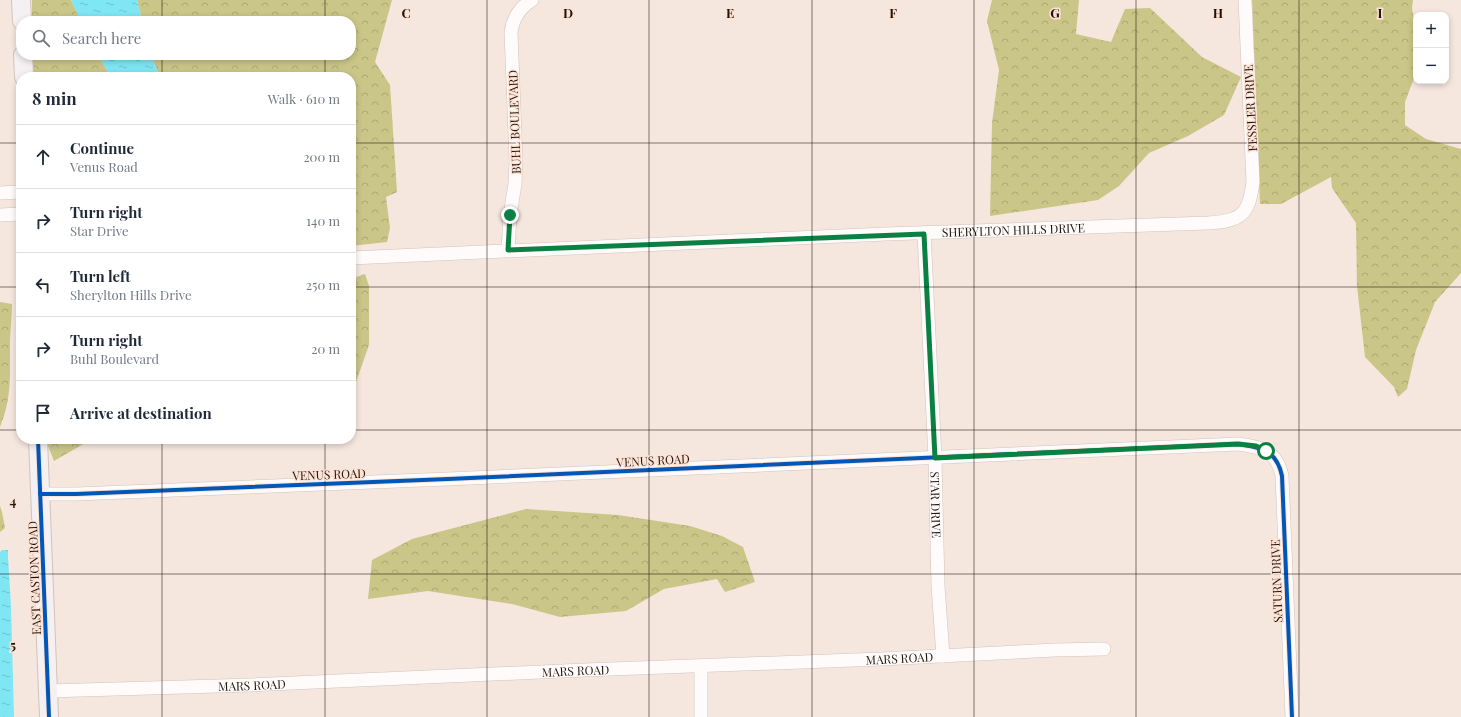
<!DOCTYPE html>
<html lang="en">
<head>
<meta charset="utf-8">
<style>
  :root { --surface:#fff; --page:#f2f2f3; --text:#1f2937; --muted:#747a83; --line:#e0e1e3 }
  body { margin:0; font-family:"Playfair Display",serif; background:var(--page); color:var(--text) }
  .controls { position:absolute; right:12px; top:12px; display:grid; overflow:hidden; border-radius:8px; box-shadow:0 2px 6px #0003 }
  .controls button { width:36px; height:36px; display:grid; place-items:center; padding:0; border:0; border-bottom:1px solid var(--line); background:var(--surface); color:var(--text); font:20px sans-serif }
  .stop { position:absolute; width:12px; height:12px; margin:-9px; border:3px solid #0b8043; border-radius:50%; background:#fff }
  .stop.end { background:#0b8043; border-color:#fff; box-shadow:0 1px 4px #0008 }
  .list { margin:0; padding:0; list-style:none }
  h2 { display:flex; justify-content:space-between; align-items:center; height:52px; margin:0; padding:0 16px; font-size:17px }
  h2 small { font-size:13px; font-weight:400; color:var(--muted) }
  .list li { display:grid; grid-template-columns:26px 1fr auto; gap:12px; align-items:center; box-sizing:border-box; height:64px; padding:0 16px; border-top:1px solid var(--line) }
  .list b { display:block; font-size:15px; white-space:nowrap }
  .list p { margin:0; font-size:13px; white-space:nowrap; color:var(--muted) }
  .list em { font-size:13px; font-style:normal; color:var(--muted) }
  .icon { flex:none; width:22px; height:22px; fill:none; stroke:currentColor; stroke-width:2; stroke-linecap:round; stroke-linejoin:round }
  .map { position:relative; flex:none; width:1461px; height:717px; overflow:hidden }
  .search { position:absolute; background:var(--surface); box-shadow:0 2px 6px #0003; left:16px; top:16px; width:340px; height:44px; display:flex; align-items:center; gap:10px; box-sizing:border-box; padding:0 14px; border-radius:16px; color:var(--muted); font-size:15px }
  .panel { position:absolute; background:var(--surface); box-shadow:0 2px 6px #0003; left:16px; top:72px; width:340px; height:372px; border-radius:16px }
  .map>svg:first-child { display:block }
  .forest { fill:url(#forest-crowns) }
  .water { fill:url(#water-ripples) }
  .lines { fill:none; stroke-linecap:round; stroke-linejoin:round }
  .street-casing { stroke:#d0c4bd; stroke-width:14 }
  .secondary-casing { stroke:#d0c4bd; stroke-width:20 }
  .street { stroke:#fefbfa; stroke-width:13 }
  .secondary { stroke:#f5f1f3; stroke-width:18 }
  .cycleway-casing { stroke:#fee3d5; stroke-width:6 }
  .cycleway { stroke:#0057b8; stroke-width:4 }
  .route { stroke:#0b8043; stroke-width:5 }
  .grid { fill:none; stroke:#1f140d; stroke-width:1; stroke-opacity:0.55 }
  .labels { text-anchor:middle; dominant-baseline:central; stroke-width:3; stroke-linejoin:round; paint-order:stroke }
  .street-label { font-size:12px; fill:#1f140d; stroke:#fee3d5 }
  .grid-label { font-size:13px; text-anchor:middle; font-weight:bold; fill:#1f140d; stroke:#fee3d5; stroke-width:3; stroke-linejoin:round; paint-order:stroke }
</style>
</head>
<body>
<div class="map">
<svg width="1461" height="717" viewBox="0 0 1461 717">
  <defs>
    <pattern id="forest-crowns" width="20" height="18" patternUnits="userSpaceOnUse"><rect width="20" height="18" fill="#cac688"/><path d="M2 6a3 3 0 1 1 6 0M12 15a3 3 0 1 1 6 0" fill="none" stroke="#ada974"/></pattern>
    <pattern id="water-ripples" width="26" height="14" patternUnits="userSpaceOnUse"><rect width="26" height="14" fill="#7fe6f3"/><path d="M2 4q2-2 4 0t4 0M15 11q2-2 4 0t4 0" fill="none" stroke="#6dc4cf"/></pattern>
  </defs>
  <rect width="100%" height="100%" fill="#f5e6de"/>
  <g class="forest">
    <polygon points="32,0 71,0 81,21 32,21"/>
    <polygon points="137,0 392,0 375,62 390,85 397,192 386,197 390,228 387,242 351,246 351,77 160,77 151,55 351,55 351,21 142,21"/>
    <polygon points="992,0 1079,0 1076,34 1111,42 1125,9 1150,8 1202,57 1241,77 1224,115 1188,136 1149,153 1119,186 1098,200 990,216 992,123 999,70 987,21"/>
    <polygon points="1252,0 1413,0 1412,8 1416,34 1416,73 1405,102 1405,125 1426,139 1461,149 1461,273 1435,302 1416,350 1407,389 1398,397 1394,387 1365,357 1357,286 1356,223 1332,188 1331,177 1281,204 1260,204"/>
    <polygon points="33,55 98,55 111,77 33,77"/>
    <polygon points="365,274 369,286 369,345 351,396 351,279"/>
    <path d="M 0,302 L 12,304 C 12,318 10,331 10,345 C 10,374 12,398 0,427 Z"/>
    <polygon points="48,439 92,439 54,461 48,446"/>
    <polygon points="0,506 2,512 5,528 0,532"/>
    <polygon points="526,509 618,515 690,526 722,536 743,547 755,582 725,592 717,579 664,589 626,611 560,617 512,604 428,591 368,599 372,560 412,539"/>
  </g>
  <g class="water">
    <polygon points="71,0 137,0 142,21 81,21"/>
    <polygon points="98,55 151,55 160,77 111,77"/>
    <polygon points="2,550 8,550 8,557 11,607 14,717 0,717 0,552"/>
  </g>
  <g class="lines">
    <g class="street-casing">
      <g id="street">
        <polyline points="0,193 21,192"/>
        <polyline points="0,215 21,214"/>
        <path id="s1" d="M 924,233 L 935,458 L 938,586 L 943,656"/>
        <path d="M 508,250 L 510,215 L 515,184 L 516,161 L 511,32 C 513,18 519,8 532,0"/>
        <path id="s2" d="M 351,258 L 886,234 L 1208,223 C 1241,221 1249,215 1253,182 L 1245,0"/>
        <path d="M 40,494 L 76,494 L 448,479 L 1238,444 C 1262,447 1277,451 1282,476 L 1292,717"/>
        <polyline points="701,666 701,717"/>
        <path id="s3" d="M 48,691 L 251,685 L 584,670 L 881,659 L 1055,650 L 1104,649"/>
      </g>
    </g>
    <g class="secondary-casing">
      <g id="secondary">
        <polyline points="21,0 22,21"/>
        <polyline points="23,55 24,77"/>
        <polyline points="38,439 49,717"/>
      </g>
    </g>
    <use href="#street" class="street"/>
    <use href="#secondary" class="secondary"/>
    <g class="cycleway-casing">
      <g id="cycleway">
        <polyline points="38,439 49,717"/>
        <path d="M 40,494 L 76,494 L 448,479 L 1238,444 C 1262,447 1277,451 1282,476 L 1292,717"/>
      </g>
    </g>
    <use href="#cycleway" class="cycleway"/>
  </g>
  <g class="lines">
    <polyline class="route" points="510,215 508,250 924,234 935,458 1238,444 1256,446 1266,451"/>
  </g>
  <path class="grid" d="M 162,0 L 162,21M 325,0 L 325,21M 487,0 L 487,717M 649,0 L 649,717M 812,0 L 812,717M 974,0 L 974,717M 1136,0 L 1136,717M 1299,0 L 1299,717M 162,55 L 162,77M 325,55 L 325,77M 0,143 L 21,143M 351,143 L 1461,143M 0,287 L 21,287M 351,287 L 1461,287M 0,430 L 21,430M 351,430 L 1461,430M 162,439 L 162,717M 325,439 L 325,717M 0,574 L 1461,574"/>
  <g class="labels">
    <g class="street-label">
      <text transform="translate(1250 108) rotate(-93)">FESSLER DRIVE</text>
      <text transform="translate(514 122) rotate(-92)">BUHL BOULEVARD</text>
      <text stroke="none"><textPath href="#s2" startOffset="663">SHERYLTON HILLS DRIVE</textPath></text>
      <text transform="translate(653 460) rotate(-3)">VENUS ROAD</text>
      <text transform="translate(329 474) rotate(-2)">VENUS ROAD</text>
      <text stroke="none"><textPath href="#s1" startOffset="272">STAR DRIVE</textPath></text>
      <text transform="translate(34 578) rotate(-92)">EAST CASTON ROAD</text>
      <text transform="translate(1276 581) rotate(-92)">SATURN DRIVE</text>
      <text stroke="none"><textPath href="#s3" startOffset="852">MARS ROAD</textPath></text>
      <text stroke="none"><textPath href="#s3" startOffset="528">MARS ROAD</textPath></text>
      <text stroke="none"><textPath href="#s3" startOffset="204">MARS ROAD</textPath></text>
    </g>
  </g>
  <g class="grid-label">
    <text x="406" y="18">C</text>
    <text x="568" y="18">D</text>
    <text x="730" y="18">E</text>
    <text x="893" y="18">F</text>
    <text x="1055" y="18">G</text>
    <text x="1218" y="18">H</text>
    <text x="1380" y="18">I</text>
    <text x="13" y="506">4</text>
    <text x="13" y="650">5</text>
  </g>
</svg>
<div class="controls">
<button>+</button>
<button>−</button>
</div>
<div class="stop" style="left:1266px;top:451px"></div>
<div class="stop end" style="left:510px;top:215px"></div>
<div class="search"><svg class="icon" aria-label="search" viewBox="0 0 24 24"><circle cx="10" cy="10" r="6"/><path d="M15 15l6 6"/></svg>Search here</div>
<section class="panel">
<h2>8 min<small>Walk · 610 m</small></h2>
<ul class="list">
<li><svg class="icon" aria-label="ahead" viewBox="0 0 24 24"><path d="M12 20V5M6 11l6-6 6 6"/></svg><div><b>Continue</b><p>Venus Road</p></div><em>200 m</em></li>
<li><svg class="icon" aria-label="right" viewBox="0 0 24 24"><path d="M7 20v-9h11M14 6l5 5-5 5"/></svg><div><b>Turn right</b><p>Star Drive</p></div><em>140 m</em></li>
<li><svg class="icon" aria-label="left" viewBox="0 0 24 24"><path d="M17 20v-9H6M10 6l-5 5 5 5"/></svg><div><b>Turn left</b><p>Sherylton Hills Drive</p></div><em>250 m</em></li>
<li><svg class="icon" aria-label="right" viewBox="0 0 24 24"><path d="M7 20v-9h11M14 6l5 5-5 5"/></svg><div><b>Turn right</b><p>Buhl Boulevard</p></div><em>20 m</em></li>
<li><svg class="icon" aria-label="arrive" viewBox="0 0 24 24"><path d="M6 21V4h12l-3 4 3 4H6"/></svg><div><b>Arrive at destination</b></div></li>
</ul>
</section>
</div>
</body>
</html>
